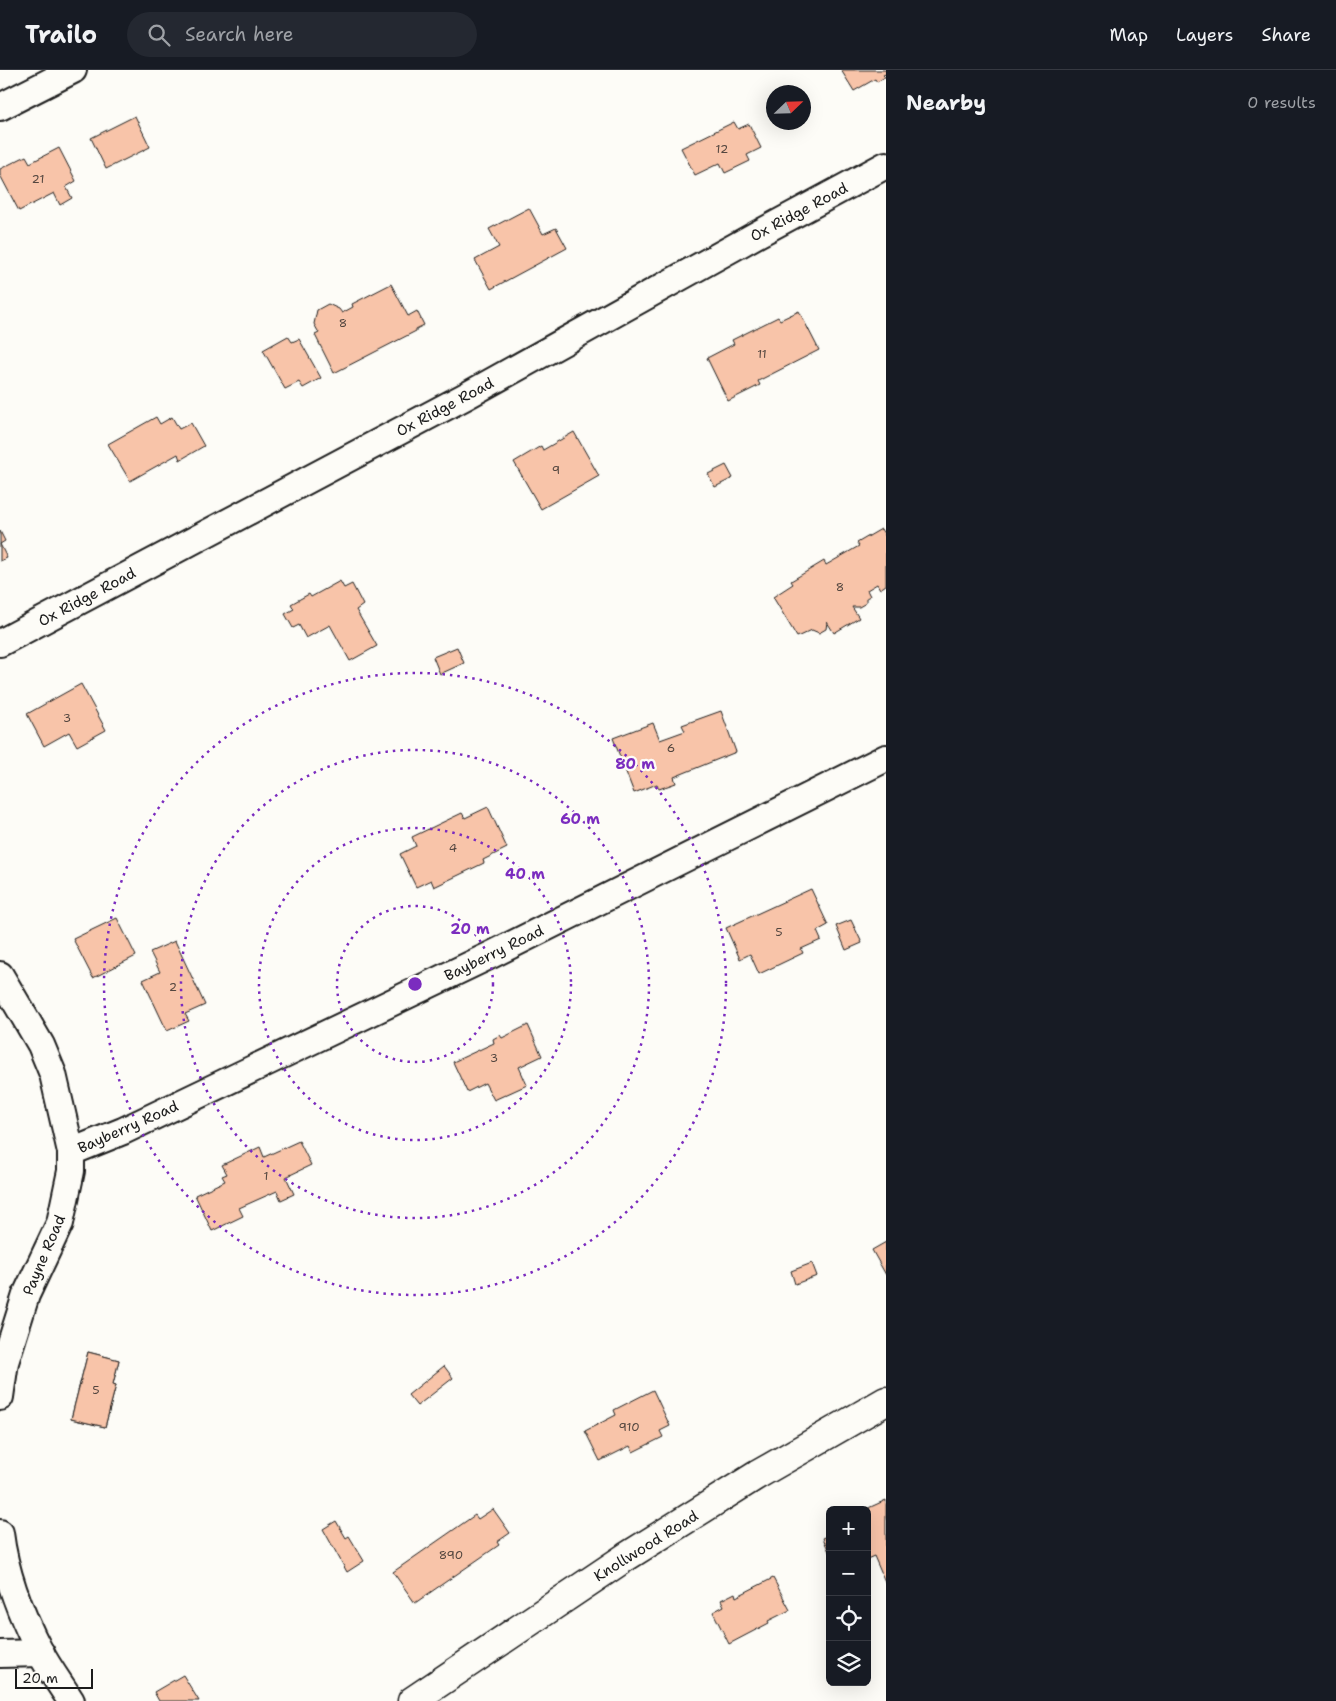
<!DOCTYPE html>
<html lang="en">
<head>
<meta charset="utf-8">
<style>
  :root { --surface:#171b24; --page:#242831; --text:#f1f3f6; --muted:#9ea1a6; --line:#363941 }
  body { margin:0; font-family:"Shantell Sans",sans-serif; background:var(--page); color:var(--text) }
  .controls { position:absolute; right:15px; bottom:15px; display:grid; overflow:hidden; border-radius:8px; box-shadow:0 5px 20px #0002 }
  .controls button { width:45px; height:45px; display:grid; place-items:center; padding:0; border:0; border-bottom:1px solid var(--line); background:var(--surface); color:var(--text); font:25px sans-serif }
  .compass { position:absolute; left:766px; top:15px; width:45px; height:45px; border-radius:50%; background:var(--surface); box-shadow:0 5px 20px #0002; rotate:67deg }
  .scale { position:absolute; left:15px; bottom:12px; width:78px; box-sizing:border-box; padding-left:5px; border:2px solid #1c1c1c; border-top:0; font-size:14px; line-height:18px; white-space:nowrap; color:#1c1c1c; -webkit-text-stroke:4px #fdfcf7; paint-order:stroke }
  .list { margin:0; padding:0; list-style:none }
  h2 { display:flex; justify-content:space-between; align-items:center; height:65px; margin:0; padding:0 20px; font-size:21px }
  h2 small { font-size:16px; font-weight:400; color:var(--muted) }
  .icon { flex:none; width:28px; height:28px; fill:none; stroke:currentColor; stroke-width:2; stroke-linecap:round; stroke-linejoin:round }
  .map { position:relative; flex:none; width:886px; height:1631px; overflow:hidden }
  header { display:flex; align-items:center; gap:30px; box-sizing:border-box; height:70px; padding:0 25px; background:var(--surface); border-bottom:1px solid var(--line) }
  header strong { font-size:24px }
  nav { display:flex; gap:28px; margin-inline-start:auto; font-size:18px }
  .search { width:350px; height:45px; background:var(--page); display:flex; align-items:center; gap:12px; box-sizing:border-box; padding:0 18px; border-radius:28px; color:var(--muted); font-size:19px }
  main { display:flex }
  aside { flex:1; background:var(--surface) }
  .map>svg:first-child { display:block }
  .building { fill:#f8c4a9; stroke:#1c1c1c }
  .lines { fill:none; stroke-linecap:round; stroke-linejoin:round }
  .minor-casing { stroke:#1c1c1c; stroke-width:30 }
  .major-casing { stroke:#1c1c1c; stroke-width:31 }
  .minor { stroke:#fdfcf7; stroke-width:26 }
  .major { stroke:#fdfcf7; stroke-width:28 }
  .ring { fill:none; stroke:#7b2cbf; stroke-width:2.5; stroke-dasharray:2.5 5 }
  .labels { text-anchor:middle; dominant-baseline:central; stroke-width:4.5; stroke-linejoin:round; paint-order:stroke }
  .number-label { font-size:12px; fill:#53463f }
  .street-label { font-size:15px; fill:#1c1c1c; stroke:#fdfcf7 }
  .centre { fill:#7b2cbf; stroke:#fdfcf7; stroke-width:2.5 }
  .ring-label { font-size:15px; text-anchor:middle; font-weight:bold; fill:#7b2cbf; stroke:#fdfcf7; stroke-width:4.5; stroke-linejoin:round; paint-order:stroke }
</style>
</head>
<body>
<header>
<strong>Trailo</strong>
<div class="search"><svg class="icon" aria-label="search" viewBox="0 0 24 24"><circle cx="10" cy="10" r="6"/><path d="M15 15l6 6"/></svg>Search here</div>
<nav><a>Map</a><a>Layers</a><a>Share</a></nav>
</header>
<main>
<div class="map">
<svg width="886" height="1631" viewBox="0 0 886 1631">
  <rect width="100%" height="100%" fill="#fdfcf7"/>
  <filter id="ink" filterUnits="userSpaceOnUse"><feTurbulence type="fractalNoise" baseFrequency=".02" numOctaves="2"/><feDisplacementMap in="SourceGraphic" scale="10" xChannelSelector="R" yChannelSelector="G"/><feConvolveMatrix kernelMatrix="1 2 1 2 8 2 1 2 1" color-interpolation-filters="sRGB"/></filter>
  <g filter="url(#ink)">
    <g class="building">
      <polygon points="841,0 886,0 886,4 883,5 885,7 877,12 875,9 854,21"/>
      <polygon points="135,46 150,77 106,99 91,68"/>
      <polygon points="734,52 738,59 749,54 761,78 747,85 750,91 725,103 720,93 695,105 681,78"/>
      <polygon points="59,78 76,111 66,117 72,128 60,135 54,123 19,141 0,105 0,99 26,86 30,93"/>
      <polygon points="529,138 543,164 556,158 567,178 491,219 475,190 499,177 489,159"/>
      <polygon points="391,214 408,246 417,241 424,255 416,259 416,261 334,303 315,265 319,263 314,254 317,240 328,234 339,239 342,243 353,237 352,234"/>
      <polygon points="799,241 819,280 758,311 760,315 728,331 707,288 734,274 732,270 778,247 780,250"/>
      <polygon points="288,266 292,272 299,269 321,308 303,318 299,312 285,319 263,280"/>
      <polygon points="156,347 160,354 172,347 179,359 191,353 204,376 180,390 178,384 130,411 108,374"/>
      <polygon points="574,362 599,406 541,439 514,392 541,376 543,380"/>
      <polygon points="726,395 733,408 715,417 708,404"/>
      <polygon points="881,459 886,467 886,515 880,519 877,514 867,520 870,526 866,528 866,533 859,537 852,537 859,548 834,563 827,552 826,559 819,563 812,560 797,567 773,527 793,514 791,511 824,491 826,495 859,476 857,473"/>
      <polygon points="0,461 5,471 0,474 7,488 0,491"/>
      <polygon points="340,511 344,518 352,514 363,535 356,540 377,576 350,591 330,555 306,568 299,555 293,558 285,544 294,539 291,534 309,524 311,527"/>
      <polygon points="457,577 464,593 440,604 433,587"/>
      <polygon points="81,614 106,660 77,676 69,662 44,676 27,644"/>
      <polygon points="721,641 736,682 674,707 676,713 659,719 657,714 634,723 613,668 653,653 660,670 685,661 682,655"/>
      <polygon points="488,737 507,778 483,790 484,793 434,817 431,810 416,817 400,784 416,776 412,767 462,743 465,748"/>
      <polygon points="811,819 828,855 817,861 821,870 801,879 803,883 759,904 750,884 740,889 726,858"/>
      <polygon points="117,848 136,886 93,908 73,869"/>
      <polygon points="851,850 862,873 846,880 836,856"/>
      <polygon points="175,871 205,935 185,944 189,951 167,961 143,910 160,902 150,882"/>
      <polygon points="528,955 542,986 519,997 527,1015 494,1030 485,1013 467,1022 453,992 494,973 493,969 500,965 502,968"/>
      <polygon points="299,1071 311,1095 286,1107 294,1124 281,1130 277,1121 239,1138 243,1146 212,1161 195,1125 225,1111 222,1106 227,1104 222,1095 260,1077 264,1087"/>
      <polygon points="886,1172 886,1205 872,1180"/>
      <polygon points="812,1193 817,1206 795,1214 791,1201"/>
      <polygon points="88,1282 119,1290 113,1314 116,1315 105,1357 71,1349"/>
      <polygon points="88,1282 119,1290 113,1314 116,1315 105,1357 71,1349"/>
      <polygon points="444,1296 453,1308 417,1336 408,1325"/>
      <polygon points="653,1320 670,1356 660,1361 663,1367 633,1382 630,1376 600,1391 585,1361 616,1345 614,1340"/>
      <polygon points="886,1430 886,1514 874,1486 867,1489 868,1448 867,1440 864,1440"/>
      <polygon points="493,1439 510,1463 497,1472 499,1475 415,1533 393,1502 475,1445 478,1449"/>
      <polygon points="336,1451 346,1468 349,1466 364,1491 347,1502 323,1459"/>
      <polygon points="830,1465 830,1484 823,1468"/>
      <polygon points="773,1508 790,1540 768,1551 769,1553 729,1574 713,1542 724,1536 721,1530 735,1523 736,1527"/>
      <polygon points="183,1605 199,1631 159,1631 154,1622"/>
    </g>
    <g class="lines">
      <g class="minor-casing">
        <g id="minor">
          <polyline points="0,37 73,0"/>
          <polyline points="0,573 466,326 756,165 886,95"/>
          <polyline points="0,905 41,975 53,1004 71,1082 71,1101 60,1153 26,1225 5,1292 0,1327"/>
          <polyline points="71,1082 123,1061 491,885 886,688"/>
          <path d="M 0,1463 C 5,1504 21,1545 40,1582 C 49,1599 61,1615 71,1631"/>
          <polyline points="0,1584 41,1583"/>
        </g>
      </g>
      <g class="major-casing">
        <polyline id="major" points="412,1631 626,1487 757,1405 886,1331"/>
      </g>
      <use href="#minor" class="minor"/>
      <use href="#major" class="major"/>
    </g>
  </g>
  <g class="ring">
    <circle cx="415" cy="914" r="78"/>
    <circle cx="415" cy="914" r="156"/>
    <circle cx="415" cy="914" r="234"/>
    <circle cx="415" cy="914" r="311"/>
  </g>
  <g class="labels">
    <g class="number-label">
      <text x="722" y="79">12</text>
      <text x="38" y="109">21</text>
      <text x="343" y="253">8</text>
      <text x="762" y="284">11</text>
      <text x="556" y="400">9</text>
      <text x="840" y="517">8</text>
      <text x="67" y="648">3</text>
      <text x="671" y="678">6</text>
      <text x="453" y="778">4</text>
      <text x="779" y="862">5</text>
      <text x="173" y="917">2</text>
      <text x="494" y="988">3</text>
      <text x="266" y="1106">1</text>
      <text x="96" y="1320">5</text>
      <text x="629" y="1357">910</text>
      <text x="451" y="1485">890</text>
    </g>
    <g class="street-label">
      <text transform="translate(799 142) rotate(-28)">Ox Ridge Road</text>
      <text transform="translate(445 337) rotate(-28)">Ox Ridge Road</text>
      <text transform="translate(87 527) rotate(-28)">Ox Ridge Road</text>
      <text transform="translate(494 883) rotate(-26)">Bayberry Road</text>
      <text transform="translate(128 1057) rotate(-24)">Bayberry Road</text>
      <text transform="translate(44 1185) rotate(-67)">Payne Road</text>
      <text transform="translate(646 1476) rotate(-32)">Knollwood Road</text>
    </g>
  </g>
  <circle cx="415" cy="914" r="8" class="centre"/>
  <g class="ring-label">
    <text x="635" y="699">80 m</text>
    <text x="580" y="754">60 m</text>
    <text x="525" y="809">40 m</text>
    <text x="470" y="864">20 m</text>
  </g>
</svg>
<div class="controls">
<button>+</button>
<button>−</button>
<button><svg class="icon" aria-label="locate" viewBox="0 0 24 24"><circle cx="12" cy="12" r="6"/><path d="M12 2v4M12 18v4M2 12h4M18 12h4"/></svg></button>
<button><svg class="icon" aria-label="layers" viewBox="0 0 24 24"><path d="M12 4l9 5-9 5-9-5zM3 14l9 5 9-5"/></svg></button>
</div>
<svg class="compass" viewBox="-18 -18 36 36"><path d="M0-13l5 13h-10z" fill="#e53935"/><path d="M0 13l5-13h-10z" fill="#9ea1a6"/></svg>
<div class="scale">20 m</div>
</div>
<aside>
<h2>Nearby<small>0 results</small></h2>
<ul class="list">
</ul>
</aside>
</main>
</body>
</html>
